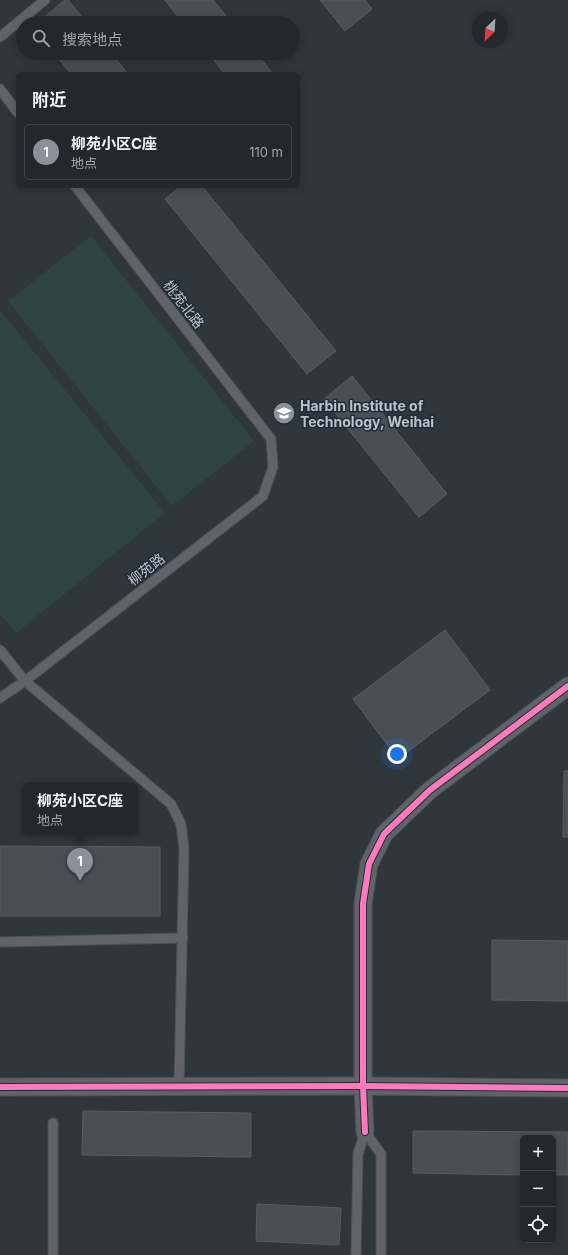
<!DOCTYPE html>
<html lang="zh">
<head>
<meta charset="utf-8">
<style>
  :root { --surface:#23282d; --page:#2b3035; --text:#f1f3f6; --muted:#a3a6aa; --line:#404449; --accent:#8c9099 }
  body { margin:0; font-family:Inter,"Noto Sans SC",sans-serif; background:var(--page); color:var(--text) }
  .controls { position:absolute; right:12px; bottom:12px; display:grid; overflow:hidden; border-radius:6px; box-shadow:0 2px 10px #0003 }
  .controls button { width:36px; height:36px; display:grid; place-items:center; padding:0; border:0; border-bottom:1px solid var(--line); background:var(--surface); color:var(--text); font:20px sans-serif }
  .compass { position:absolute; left:472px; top:12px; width:36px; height:36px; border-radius:50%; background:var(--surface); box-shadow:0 2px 10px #0003; rotate:205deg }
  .you { position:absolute; left:397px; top:754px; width:14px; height:14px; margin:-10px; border:3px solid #fff; border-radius:50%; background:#1a73e8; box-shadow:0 0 0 6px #1a73e833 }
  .badge { display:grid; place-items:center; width:26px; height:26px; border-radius:50%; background:var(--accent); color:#fff; font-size:13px; font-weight:700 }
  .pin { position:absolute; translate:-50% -33px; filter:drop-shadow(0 1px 2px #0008) }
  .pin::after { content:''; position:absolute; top:21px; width:14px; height:12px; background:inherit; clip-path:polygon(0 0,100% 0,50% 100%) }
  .popup { position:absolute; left:22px; top:783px; width:116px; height:52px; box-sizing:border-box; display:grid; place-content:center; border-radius:6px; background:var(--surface); filter:drop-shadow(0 1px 3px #0005); font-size:13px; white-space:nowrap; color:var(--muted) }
  .popup b { font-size:15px; color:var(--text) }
  .popup::after { content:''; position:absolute; left:50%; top:100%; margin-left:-8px; border:8px solid transparent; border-top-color:var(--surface) }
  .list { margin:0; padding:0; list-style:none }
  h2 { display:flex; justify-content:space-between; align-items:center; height:52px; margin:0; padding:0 16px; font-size:17px }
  h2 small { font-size:13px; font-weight:400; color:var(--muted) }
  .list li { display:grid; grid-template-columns:26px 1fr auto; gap:12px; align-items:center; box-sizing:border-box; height:56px; margin:0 8px 8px; padding:0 8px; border:1px solid var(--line); border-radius:6px }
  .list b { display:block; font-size:15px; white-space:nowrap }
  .list p { margin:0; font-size:13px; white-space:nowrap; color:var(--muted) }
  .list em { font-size:13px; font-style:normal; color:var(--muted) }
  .icon { flex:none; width:22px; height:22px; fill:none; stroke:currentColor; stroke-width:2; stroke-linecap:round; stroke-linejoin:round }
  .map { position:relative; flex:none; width:568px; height:1255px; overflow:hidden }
  .search { position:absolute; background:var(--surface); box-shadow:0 2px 10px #0003; left:16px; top:16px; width:284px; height:44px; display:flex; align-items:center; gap:10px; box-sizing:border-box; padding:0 14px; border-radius:22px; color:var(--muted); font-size:15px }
  .panel { position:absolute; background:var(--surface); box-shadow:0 2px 10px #0003; left:16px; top:72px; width:284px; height:116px; border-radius:6px }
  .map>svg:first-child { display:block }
  .green { fill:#2f4343 }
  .building { fill:#4a4f55; stroke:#585d63 }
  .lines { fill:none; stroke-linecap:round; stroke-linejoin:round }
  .lane-casing { stroke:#4d5256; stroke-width:11 }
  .street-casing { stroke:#4d5256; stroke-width:19 }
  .lane { stroke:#60646a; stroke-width:9 }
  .street { stroke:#60646a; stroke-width:17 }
  .cycleway-casing { stroke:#232c36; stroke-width:8 }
  .cycleway { stroke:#fd7abc; stroke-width:6 }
  .labels { text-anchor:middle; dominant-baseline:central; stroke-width:3; stroke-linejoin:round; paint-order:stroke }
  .street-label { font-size:14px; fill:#bbc2cb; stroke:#232c36 }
  .poi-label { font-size:14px; font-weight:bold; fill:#bbc2cb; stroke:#232c36; text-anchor:start }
</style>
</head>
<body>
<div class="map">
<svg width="568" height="1255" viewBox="0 0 568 1255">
  <rect width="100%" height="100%" fill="#2f363c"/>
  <g class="green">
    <polygon points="91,236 254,441 172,506 8,301"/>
    <polygon points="0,310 165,513 16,633 0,614"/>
  </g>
  <g class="building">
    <polygon points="65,0 68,0 87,23 37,23"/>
    <polygon points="165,0 213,0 232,23 183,23"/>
    <polygon points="320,0 365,0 372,9 345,31"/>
    <polygon points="54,53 111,53 128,74 71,74"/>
    <polygon points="208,53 256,53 273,74 225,74"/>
    <polygon points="181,186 202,186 336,351 307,374 165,199"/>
    <polygon points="352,376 447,494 419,517 324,399"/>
    <polygon points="445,630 490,690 398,759 353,699"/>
    <polygon points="564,771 568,771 568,837 563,837"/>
    <polygon points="0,846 160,847 160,916 0,916"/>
    <polygon points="492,940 568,941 568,1001 492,1000"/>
    <polygon points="83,1111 251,1113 251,1157 82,1155"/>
    <polygon points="413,1131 568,1132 568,1175 553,1175 553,1138 523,1138 523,1175 413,1173"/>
    <polygon points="257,1204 341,1208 339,1245 256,1241"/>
  </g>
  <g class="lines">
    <g class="lane-casing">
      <g id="lane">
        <polyline points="0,37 45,0"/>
        <polyline points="0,89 18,113"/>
        <polyline points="0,650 25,681 171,804 181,824 184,849 179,1086"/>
        <polyline points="0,698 25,681 263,496 273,467 271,439 75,186"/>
        <polyline points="0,942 183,938"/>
        <polyline points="53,1255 53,1123"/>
        <polyline points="356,1255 358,1154 365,1132 381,1154 381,1255"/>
      </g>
    </g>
    <g class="street-casing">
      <g id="street">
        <polyline points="0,1087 363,1086 568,1088"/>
        <polyline points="365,1132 363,1086 363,904 369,864 384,834 430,790 568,686"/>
      </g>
    </g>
    <use href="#lane" class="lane"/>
    <use href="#street" class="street"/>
    <g class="cycleway-casing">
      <g id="cycleway">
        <polyline points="0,1087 363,1086 568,1088"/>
        <polyline points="365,1132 363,1086 363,904 369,864 384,834 430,790 568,686"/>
      </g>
    </g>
    <use href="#cycleway" class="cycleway"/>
  </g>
  <defs>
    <g id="university-disc" transform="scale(1.15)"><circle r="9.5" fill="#8a9199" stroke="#232c36"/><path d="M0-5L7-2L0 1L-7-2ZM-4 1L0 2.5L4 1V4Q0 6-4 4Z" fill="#fff"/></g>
  </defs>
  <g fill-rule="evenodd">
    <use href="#university-disc" x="284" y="413"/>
  </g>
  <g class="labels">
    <g class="street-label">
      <text transform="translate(184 304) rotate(52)">桃苑北路</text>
      <text transform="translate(146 569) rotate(-38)">柳苑路</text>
    </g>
    <g class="poi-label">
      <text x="300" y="405">Harbin Institute of<tspan x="300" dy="16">Technology, Weihai</tspan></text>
    </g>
  </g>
</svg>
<div class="controls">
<button>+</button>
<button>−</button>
<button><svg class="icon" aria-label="locate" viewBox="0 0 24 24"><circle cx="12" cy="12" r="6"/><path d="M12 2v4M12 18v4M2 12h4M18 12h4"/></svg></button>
</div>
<svg class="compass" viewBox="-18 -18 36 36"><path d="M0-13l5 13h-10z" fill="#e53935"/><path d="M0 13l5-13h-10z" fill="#a3a6aa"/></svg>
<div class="you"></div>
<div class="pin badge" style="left:80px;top:881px">1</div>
<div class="popup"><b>柳苑小区C座</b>地点</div>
<div class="search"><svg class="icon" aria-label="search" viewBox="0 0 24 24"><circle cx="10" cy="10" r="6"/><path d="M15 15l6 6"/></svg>搜索地点</div>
<section class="panel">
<h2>附近<small></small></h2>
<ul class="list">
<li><span class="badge">1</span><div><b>柳苑小区C座</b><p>地点</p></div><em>110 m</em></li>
</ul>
</section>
</div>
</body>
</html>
